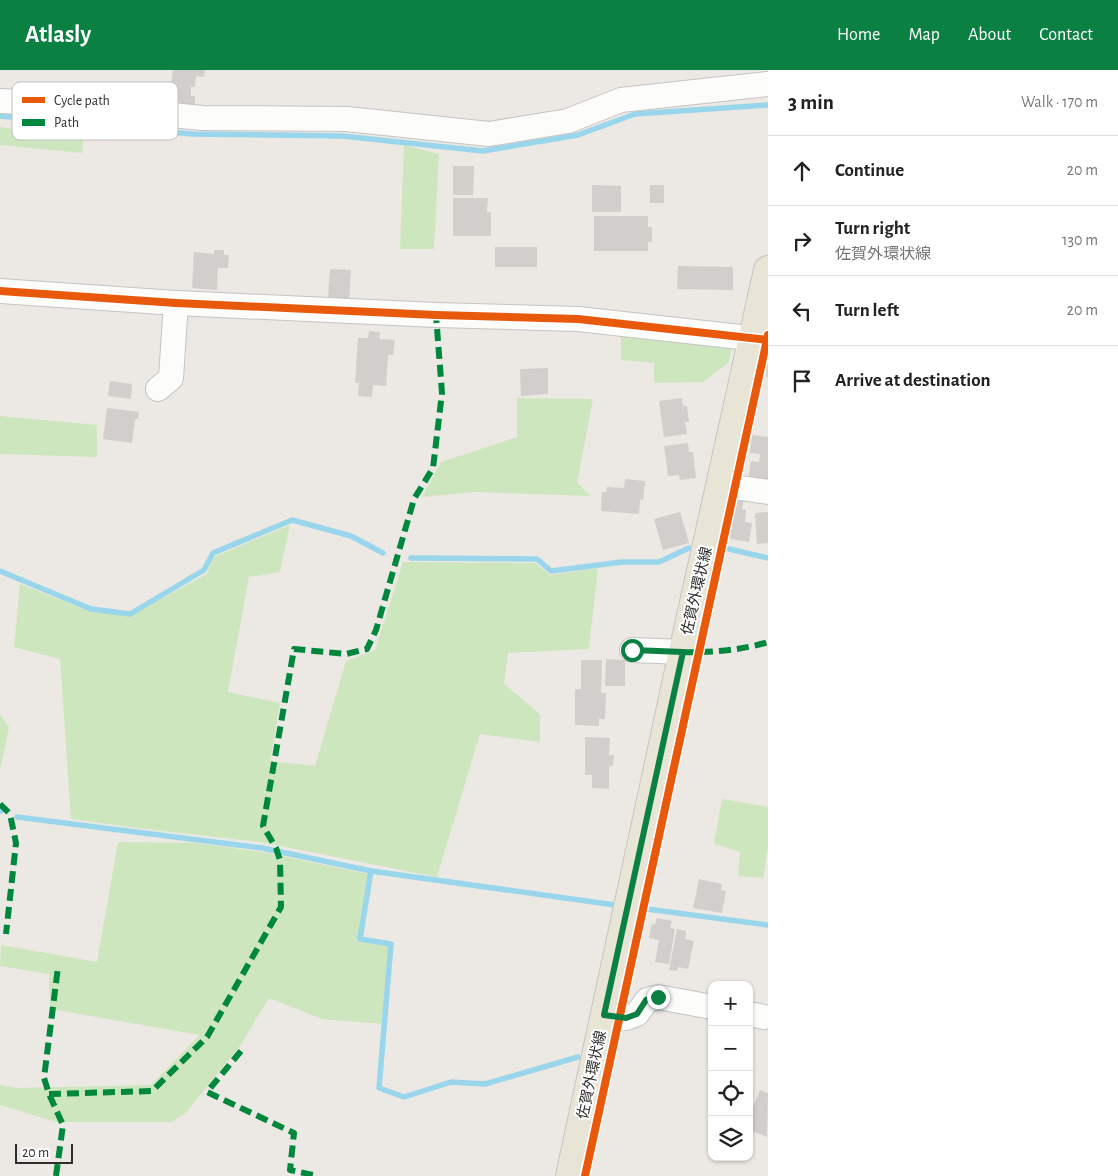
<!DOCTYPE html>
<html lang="en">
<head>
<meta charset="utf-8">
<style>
  :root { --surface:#fff; --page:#f2f2f2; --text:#222; --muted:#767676; --line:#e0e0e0; --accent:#0b8043 }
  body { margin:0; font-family:"Alegreya Sans","Noto Sans JP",sans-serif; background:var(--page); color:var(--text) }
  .controls { position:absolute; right:15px; bottom:15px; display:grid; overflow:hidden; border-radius:10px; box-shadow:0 1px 4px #0004 }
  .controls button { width:45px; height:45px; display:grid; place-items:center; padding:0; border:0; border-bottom:1px solid var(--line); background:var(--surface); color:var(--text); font:25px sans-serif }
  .scale { position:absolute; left:15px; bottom:12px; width:58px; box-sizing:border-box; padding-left:5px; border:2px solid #2e2e2e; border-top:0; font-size:14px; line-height:18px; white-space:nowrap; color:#2e2e2e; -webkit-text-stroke:4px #fff; paint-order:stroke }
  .stop { position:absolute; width:15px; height:15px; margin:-11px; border:4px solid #0b8043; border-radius:50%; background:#fff }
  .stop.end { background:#0b8043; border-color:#fff; box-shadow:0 1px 5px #0008 }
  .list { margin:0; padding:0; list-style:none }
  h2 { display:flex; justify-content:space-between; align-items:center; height:65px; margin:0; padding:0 20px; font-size:21px }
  h2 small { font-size:16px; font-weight:400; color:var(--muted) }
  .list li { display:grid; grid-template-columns:32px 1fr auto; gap:15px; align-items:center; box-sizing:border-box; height:70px; padding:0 20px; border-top:1px solid var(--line) }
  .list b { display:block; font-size:19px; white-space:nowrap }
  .list p { margin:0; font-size:16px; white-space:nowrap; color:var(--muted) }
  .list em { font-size:16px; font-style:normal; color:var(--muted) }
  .icon { flex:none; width:28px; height:28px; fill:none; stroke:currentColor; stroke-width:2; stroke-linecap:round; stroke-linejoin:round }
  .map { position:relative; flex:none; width:768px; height:1106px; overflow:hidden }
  header { display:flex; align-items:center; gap:30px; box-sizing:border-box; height:70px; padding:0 25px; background:var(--accent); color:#fff }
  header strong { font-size:24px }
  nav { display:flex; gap:28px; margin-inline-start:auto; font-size:18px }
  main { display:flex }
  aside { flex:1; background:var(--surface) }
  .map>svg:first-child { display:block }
  .green { fill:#cee6be }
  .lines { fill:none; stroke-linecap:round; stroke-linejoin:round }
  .stream { stroke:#99d6ec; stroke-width:5.5 }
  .building { fill:#d1cecb }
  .minor-casing { stroke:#c5c4c5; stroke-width:26 }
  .major-casing { stroke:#c6c5c4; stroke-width:30 }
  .minor { stroke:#fcfcfb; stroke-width:24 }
  .major { stroke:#e8e4d6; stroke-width:28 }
  .quiet { stroke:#00873e; stroke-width:6; stroke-dasharray:12 6; stroke-linecap:butt }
  .cycleway-casing { stroke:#fff; stroke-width:11 }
  .cycleway { stroke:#e8590c; stroke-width:8 }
  .route { stroke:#0b8043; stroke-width:6 }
  .labels { text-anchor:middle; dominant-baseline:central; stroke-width:4; stroke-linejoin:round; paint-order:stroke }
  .street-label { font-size:15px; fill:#2e2e2e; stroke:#fff }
  .key { fill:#fff; stroke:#c0c0c0; stroke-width:1 }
  .key-label { font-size:14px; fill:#2e2e2e }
</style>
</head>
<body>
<header>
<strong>Atlasly</strong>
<nav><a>Home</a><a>Map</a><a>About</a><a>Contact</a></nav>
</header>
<main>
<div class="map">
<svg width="768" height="1106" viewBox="0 0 768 1106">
  <rect width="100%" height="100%" fill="#ece8e4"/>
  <g class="green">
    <polygon points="0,57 84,67 82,83 0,75"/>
    <polygon points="404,75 439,84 434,179 400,179"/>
    <polygon points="621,258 734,273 728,293 703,312 654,313 654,293 621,290"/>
    <polygon points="517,328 593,329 577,413 591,426 475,422 422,427 441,392 517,367"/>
    <polygon points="0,346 97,355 97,387 0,384"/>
    <polygon points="290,455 280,502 249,507 228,622 280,633 270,691 315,696 346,591 375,580 403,492 535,493 550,505 598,498 589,579 508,583 504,614 540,644 540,672 480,664 437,807 260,772 145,759 71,749 60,589 14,577 20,514 86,540 129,546 207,504 213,487"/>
    <polygon points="0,645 9,657 1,696 0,696"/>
    <polygon points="722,729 768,737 768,777 763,808 738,806 740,782 714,774"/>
    <polygon points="118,772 197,773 262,782 368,804 358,871 389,876 383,954 322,949 269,928 240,976 185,1044 171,1052 56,1052 0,1035 0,1015 17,1018 151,1015 200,965 50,939 49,904 0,896 1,875 97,892"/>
  </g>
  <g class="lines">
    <g class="stream">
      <polyline points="0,46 192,64 342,66 483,81 578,65 635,44 768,35"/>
      <polyline points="729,479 768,488"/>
      <polyline points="411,488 537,489 551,501 622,492 659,492 689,478"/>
      <polyline points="0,501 91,539 130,544 204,500 213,483 292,450 351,466 383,483"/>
      <polyline points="0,741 1,741"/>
      <polyline points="17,747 262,778 371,801 615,835"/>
      <polyline points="371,801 360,869 391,874 379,1018 404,1027 451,1012 485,1014 578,987"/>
      <polyline points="647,839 768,855"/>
    </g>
  </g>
  <g class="building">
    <polygon points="173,0 205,0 204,7 196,6 195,17 191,17 191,26 195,26 195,37 174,35 176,16 171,16"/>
    <polygon points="453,96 474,96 473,125 453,125"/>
    <polygon points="592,115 621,116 621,142 592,142"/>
    <rect x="650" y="115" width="14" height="18"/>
    <polygon points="453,128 488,128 487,142 491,142 491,166 453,166"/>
    <polygon points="594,146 648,146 648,157 652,157 652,172 648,172 648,181 594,181"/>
    <rect x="495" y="177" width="42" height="20"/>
    <polygon points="214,180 224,180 224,185 229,185 228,198 218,198 217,220 192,218 194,182 214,184"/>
    <polygon points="678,196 733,197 733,220 677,219"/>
    <polygon points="330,199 351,200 349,230 328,228"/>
    <polygon points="369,261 380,262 379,269 395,270 393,285 388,285 386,316 373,315 372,327 358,326 359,313 355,313 358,268 368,268"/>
    <polygon points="767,293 768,293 768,307 766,307"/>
    <polygon points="548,298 548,324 521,326 520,299"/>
    <polygon points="110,311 132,314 131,329 108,326"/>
    <polygon points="682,328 683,336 687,336 689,352 685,352 687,364 664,367 659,331"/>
    <polygon points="107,338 139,342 138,349 135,349 132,373 103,369"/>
    <polygon points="752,365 768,367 768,413 748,411 751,391 759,392 760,384 750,383"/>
    <polygon points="688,373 689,382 693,382 696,408 680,410 679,405 668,406 664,376"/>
    <polygon points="625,409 645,411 643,430 640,429 639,444 601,441 602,422 606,422 607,417 624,418"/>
    <polygon points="736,427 744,428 742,439 746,440 745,452 752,453 749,472 730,469"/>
    <polygon points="680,442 689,473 663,480 654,449"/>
    <polygon points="768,442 768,473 757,474 755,443"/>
    <polygon points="606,589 625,590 625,616 605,616"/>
    <polygon points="581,590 602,590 601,623 606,623 605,649 599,649 599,656 575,655 575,619 581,619"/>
    <polygon points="585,667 610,668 609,685 614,685 613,696 609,696 609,719 592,718 592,705 585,705"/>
    <polygon points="699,809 722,814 721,820 726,821 722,843 693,838"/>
    <polygon points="657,848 672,851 670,858 675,859 669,894 655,892 659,870 649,868 652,854 655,855"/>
    <polygon points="677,859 686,861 685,869 694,871 688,899 678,897 677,901 669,900"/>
    <polygon points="760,1020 768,1023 767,1067 749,1060 749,1047"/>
  </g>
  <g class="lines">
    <g class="minor-casing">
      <g id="minor">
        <polyline points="0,31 62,34 202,48 347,49 489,64 568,51 621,30 768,14"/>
        <polyline points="0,221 176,233 436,245 578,249 768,270"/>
        <polyline points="158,319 171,308 176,233"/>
        <polyline points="720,415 768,422"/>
        <polyline points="632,580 683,582"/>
        <polyline points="749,944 764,947"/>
        <polyline points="605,945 626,948 637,944 647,930 658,927 712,937"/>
      </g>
    </g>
    <g class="major-casing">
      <polyline id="major" points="570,1106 683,582 768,200"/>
    </g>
    <use href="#minor" class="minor"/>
    <use href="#major" class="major"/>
    <g class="quiet">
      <path d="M 683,582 C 709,583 743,580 768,572"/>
      <polyline points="0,734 10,744 16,773 6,864"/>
      <polyline points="241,981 207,1022 294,1063 290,1100 318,1106"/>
      <polyline points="49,1024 152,1021 207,967 281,837 280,790 276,778 263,756 294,579 346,584 367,579 376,560 414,429 433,398 442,323 436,245"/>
      <polyline points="56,1106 63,1055 49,1024 44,1008 58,897"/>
    </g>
    <g class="cycleway-casing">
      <g id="cycleway">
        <polyline points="0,221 176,233 436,245 578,249 768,270"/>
        <polyline points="585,1106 768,265"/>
      </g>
    </g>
    <use href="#cycleway" class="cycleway"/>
  </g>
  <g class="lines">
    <polyline class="route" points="632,580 683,582 604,945 626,948 637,944 646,930 658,927"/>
  </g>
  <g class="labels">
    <g class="street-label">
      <text transform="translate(697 521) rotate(-77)">佐賀外環状線</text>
      <text transform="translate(592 1005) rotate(-78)">佐賀外環状線</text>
    </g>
  </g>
  <rect x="12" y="12" width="166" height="58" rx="8" class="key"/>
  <rect x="22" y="27" width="23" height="6" fill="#e8590c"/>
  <rect x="22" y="49" width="23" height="7" fill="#00873e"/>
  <g class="key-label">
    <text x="54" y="35">Cycle path</text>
    <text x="54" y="57">Path</text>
  </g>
</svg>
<div class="controls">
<button>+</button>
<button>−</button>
<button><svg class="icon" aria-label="locate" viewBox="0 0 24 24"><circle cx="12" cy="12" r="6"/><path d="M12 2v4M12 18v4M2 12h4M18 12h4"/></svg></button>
<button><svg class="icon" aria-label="layers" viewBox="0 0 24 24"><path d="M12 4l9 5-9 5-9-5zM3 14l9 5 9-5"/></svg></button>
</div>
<div class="scale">20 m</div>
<div class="stop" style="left:632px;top:580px"></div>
<div class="stop end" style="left:658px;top:927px"></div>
</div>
<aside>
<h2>3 min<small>Walk · 170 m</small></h2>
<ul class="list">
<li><svg class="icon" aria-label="ahead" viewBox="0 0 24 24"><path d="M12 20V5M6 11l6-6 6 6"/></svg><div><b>Continue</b></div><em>20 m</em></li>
<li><svg class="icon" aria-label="right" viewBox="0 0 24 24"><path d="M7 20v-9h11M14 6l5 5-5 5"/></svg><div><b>Turn right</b><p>佐賀外環状線</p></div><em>130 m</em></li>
<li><svg class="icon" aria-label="left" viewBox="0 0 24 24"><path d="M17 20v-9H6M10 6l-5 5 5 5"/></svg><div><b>Turn left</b></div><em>20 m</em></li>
<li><svg class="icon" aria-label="arrive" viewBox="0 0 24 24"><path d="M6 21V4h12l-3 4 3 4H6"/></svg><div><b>Arrive at destination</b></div></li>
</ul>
</aside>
</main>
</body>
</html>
